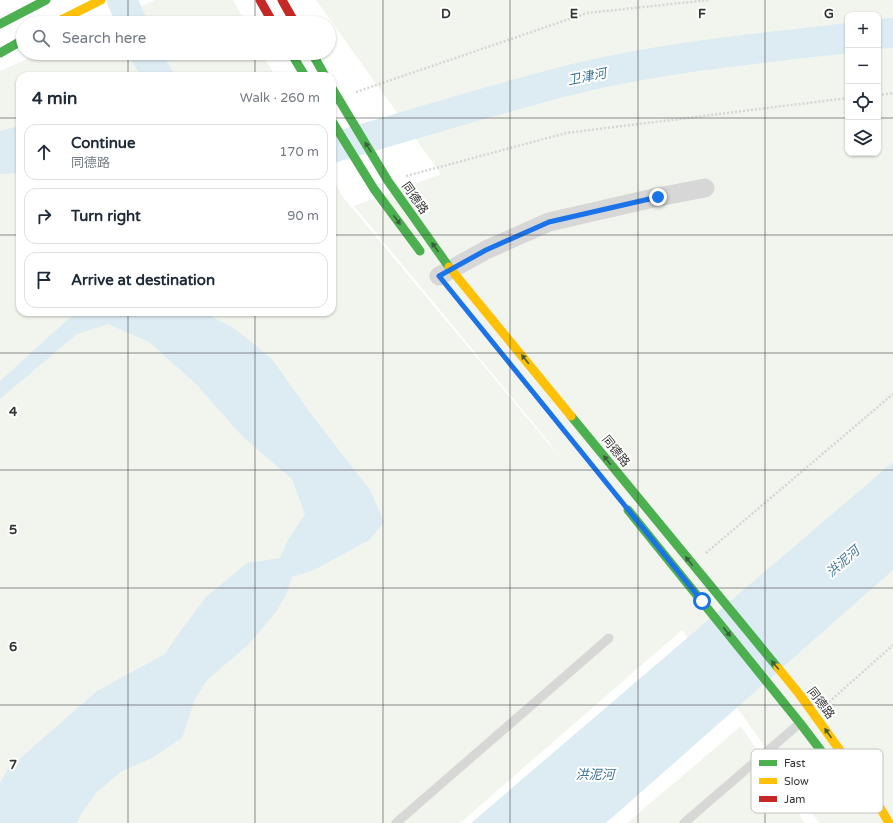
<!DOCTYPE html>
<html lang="en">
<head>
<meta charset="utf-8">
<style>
  :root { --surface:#fff; --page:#f6f6f7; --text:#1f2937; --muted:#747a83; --line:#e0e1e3 }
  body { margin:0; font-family:"Varela Round","Noto Sans SC",sans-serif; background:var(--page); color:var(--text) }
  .controls { position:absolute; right:12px; top:12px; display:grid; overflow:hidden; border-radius:8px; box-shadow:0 1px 3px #0004 }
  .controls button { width:36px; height:36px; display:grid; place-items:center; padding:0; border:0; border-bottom:1px solid var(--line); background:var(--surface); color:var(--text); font:20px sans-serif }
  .stop { position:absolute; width:12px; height:12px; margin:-9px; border:3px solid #1a73e8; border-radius:50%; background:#fff }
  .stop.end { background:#1a73e8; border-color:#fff; box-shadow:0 1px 4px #0008 }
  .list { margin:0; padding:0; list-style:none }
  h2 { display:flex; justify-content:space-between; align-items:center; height:52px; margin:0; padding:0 16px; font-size:17px }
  h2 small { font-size:13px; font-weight:400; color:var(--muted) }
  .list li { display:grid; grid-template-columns:26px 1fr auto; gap:12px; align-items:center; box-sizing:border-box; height:56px; margin:0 8px 8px; padding:0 8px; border:1px solid var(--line); border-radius:12px }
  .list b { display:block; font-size:15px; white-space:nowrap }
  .list p { margin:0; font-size:13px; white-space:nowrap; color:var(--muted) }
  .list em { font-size:13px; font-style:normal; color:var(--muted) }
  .icon { flex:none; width:22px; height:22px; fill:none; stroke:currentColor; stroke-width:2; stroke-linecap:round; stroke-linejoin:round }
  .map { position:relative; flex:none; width:893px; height:823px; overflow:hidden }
  .search { position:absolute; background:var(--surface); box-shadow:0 1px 3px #0004; left:16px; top:16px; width:320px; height:44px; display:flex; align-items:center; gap:10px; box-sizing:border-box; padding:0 14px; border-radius:22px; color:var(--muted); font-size:15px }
  .panel { position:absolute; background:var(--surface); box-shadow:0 1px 3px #0004; left:16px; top:72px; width:320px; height:244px; border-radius:12px }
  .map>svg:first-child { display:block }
  .green { fill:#f1f5ed; fill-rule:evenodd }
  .water { fill:#ddebf3 }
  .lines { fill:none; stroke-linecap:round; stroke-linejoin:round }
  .river { stroke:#ddebf3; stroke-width:30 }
  .path { stroke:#d6d6d6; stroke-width:2.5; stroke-dasharray:2 2; stroke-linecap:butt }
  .lane { stroke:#d7d7d7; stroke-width:9 }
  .street { stroke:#d7d7d7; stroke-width:19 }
  .fast { stroke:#4caf50; stroke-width:9 }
  .slow { stroke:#ffc107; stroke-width:9 }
  .jam { stroke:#c62828; stroke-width:9 }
  .oneway { fill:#3c5e3d }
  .route { stroke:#1a73e8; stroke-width:5 }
  .grid { fill:none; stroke:#333; stroke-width:1; stroke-opacity:0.55 }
  .labels { text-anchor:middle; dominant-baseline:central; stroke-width:4; stroke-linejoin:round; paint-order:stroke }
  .street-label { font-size:12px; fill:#333; stroke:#fff }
  .water-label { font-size:13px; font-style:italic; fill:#3f7597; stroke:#fff }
  .key { fill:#fff; stroke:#c2c2c2; stroke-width:1 }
  .key-label { font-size:11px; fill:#333 }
  .grid-label { font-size:13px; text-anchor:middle; font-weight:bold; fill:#333; stroke:#fff; stroke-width:4; stroke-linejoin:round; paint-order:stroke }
</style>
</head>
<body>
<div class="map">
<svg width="893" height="823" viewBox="0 0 893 823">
  <rect width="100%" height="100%" fill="#fff"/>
  <g class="green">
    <polygon points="155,0 233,0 246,23 105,23"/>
    <path d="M 316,0 L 893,0 L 893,823 L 819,823 L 682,630 L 460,823 L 0,823 L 0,71 L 40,53 L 262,53 L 275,76 L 20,76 L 20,312 L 332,312 L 332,177 L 342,196 L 559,456 L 548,441 L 354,206 L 441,174 ZM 848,15 L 878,15 L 878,153 L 848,153 Z"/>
    <polygon points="741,726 805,823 627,823"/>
  </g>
  <g class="water">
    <polygon points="15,127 20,132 20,173 0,174 0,131"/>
    <polygon points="76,312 203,312 235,329 271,358 314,418 370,490 384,522 369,540 314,570 292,577 286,595 275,613 248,645 207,680 195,699 182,738 152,758 122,771 97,792 81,814 77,823 0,823 0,783 8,769 97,691 165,654 174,640 206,597 247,563 280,558 288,540 305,514 292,479 243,437 195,383 149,342 108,324 77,334 0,399 0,381"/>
    <polygon points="893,462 893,570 606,823 471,823"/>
  </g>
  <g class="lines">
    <g class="river">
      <polyline points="122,0 132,23"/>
      <polyline points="878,34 893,33"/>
      <polyline points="145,53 158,76"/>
      <path d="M 332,148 C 408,126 485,102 562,82 C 655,58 752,49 848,38"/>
    </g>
    <g class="path">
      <polyline points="356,92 587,13 709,0"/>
      <polyline points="878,95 893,93"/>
      <polyline points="406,176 566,133 848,98"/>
      <polyline points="706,553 893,394"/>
      <polyline points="829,702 893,645"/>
    </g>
    <g class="lane">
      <polyline points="396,823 609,638"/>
      <polyline points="684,823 800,723"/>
    </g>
    <polyline class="street" points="439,276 486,250 549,222 658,197 705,188"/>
    <g class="fast">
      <polyline points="0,24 46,0"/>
      <polyline points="0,53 23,40"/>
      <polyline points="291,53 305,76"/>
      <polyline points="312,53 325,76"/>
      <polyline points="332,88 388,181 449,267"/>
      <polyline points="332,121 374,189 420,251"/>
      <polyline points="571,416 778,668"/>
      <polyline points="628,510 800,723 841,777"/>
    </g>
    <g class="slow">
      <polyline points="55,23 101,0"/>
      <polyline points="449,267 571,416"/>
      <polyline points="778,668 800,695 875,799 889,823"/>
    </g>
    <g class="jam">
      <polyline points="260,0 273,23"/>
      <polyline points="282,0 295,23"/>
    </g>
  </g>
  <defs><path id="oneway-solid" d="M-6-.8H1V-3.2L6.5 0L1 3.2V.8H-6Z"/></defs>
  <g class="oneway">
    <use href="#oneway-solid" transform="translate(368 147) rotate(-122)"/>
    <use href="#oneway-solid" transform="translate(397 220) rotate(53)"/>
    <use href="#oneway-solid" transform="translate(435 247) rotate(-125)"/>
    <use href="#oneway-solid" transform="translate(525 359) rotate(-129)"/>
    <use href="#oneway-solid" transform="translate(607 460) rotate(-129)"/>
    <use href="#oneway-solid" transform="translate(689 561) rotate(-129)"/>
    <use href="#oneway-solid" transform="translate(727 632) rotate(51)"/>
    <use href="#oneway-solid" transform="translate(775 665) rotate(-130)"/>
    <use href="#oneway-solid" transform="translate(828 733) rotate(-125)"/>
  </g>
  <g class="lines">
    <polyline class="route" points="658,197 549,222 486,250 439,276 702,601"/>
  </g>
  <path class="grid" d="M 128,0 L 128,23M 255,0 L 255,23M 383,0 L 383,823M 510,0 L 510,823M 638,0 L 638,823M 765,0 L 765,823M 128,53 L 128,76M 255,53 L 255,76M 0,118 L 20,118M 332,118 L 848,118M 878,118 L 893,118M 0,235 L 20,235M 332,235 L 893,235M 128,312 L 128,823M 255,312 L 255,823M 0,353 L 893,353M 0,470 L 893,470M 0,588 L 893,588M 0,705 L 893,705"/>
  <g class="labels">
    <g class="street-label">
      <text transform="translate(415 198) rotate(55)">同德路</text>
      <text transform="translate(616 451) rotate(51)">同德路</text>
      <text transform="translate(821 703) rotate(53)">同德路</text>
    </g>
    <g class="water-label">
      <text transform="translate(587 77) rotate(-11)">卫津河</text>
      <text transform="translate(843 562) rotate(-41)">洪泥河</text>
      <text x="595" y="775">洪泥河</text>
    </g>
  </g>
  <rect x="751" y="749" width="132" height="64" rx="6" class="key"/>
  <rect x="759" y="760" width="18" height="6" fill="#4caf50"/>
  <rect x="759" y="778" width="18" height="6" fill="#ffc107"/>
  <rect x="759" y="796" width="18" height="6" fill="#c62828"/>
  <g class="key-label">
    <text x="784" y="767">Fast</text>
    <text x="784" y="785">Slow</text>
    <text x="784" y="803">Jam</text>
  </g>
  <g class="grid-label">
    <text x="446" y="18">D</text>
    <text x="574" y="18">E</text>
    <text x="702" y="18">F</text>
    <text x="829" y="18">G</text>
    <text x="13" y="416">4</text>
    <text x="13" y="534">5</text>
    <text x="13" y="651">6</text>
    <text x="13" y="769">7</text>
  </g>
</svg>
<div class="controls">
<button>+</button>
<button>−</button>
<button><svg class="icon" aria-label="locate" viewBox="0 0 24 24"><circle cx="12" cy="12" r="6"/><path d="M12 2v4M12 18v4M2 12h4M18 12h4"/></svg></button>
<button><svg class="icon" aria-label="layers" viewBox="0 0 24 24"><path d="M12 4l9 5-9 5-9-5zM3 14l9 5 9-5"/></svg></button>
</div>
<div class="stop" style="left:702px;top:601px"></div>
<div class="stop end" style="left:658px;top:197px"></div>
<div class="search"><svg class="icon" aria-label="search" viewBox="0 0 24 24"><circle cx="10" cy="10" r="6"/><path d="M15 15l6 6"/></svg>Search here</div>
<section class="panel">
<h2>4 min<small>Walk · 260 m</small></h2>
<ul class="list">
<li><svg class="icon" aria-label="ahead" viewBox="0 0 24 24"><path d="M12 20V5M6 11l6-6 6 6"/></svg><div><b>Continue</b><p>同德路</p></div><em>170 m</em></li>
<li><svg class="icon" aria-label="right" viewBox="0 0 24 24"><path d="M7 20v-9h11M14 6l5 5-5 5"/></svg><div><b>Turn right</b></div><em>90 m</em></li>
<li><svg class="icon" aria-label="arrive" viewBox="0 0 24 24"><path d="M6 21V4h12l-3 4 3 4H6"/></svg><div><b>Arrive at destination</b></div></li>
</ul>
</section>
</div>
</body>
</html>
